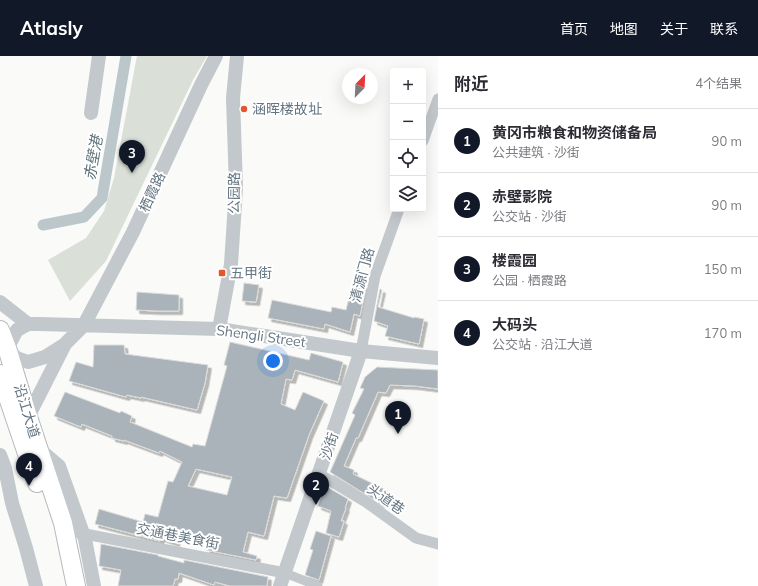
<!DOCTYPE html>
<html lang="zh">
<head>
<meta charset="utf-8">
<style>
  :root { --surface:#fff; --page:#f7f7f7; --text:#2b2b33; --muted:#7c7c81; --line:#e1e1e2; --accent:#111827 }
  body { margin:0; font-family:Mulish,"Noto Sans SC",sans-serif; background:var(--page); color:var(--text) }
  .controls { position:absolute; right:12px; top:12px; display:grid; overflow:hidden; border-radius:4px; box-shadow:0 4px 16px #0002 }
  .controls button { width:36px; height:36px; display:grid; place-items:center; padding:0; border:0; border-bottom:1px solid var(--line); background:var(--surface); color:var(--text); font:20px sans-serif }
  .compass { position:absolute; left:342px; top:12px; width:36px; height:36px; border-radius:50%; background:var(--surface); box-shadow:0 4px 16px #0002; rotate:24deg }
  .you { position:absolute; left:273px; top:305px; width:14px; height:14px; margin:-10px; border:3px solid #fff; border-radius:50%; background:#1a73e8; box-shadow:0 0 0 6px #1a73e833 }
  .badge { display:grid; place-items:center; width:26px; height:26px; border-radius:50%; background:var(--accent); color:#fff; font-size:13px; font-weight:700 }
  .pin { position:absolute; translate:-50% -33px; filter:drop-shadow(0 1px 2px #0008) }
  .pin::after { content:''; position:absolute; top:21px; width:14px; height:12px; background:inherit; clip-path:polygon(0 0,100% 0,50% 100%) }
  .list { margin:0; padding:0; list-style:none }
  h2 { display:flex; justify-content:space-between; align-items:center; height:52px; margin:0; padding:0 16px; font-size:17px }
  h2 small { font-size:13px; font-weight:400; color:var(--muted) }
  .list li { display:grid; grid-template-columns:26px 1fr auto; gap:12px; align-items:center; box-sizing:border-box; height:64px; padding:0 16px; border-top:1px solid var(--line) }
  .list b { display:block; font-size:15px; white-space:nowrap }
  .list p { margin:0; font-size:13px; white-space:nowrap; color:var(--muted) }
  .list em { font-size:13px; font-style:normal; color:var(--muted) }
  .icon { flex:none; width:22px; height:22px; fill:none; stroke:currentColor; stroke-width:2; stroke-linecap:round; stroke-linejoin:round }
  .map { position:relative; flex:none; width:438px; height:530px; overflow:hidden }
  header { display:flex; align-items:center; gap:24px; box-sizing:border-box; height:56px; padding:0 20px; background:var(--accent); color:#fff }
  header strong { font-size:19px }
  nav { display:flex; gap:22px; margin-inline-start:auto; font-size:14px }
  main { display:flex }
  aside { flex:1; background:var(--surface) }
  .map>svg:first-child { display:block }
  .green { fill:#dadfd7 }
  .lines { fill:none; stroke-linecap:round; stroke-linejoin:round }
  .canal { stroke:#bbc7cb; stroke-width:11 }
  .building { fill:#aab3b9; stroke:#dcdcda; fill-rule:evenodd; filter:url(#shadow) }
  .primary-casing { stroke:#b5babe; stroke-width:20 }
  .pedestrian { stroke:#c3c8cc; stroke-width:9 }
  .minor { stroke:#c3c8cc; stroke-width:11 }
  .tertiary { stroke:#c3c8cc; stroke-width:14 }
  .primary { stroke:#fff; stroke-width:18 }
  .poi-dot { fill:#e4572e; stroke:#fff; stroke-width:1.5 }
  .labels { text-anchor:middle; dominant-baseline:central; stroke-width:4; stroke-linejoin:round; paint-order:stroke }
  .poi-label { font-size:14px; fill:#657683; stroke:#fff; text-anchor:start }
  .street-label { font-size:14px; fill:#657683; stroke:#fff }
  .water-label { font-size:15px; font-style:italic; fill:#60757c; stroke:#fff }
</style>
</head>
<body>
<header>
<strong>Atlasly</strong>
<nav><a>首页</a><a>地图</a><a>关于</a><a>联系</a></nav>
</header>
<main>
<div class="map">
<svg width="438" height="530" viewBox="0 0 438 530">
  <defs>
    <filter id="shadow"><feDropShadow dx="3.5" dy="3.5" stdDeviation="0" flood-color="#0004"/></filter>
  </defs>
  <rect width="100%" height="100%" fill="#fafaf8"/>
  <polygon class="green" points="137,0 207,0 193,24 106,205 70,245 48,204 86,182 104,155 114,122"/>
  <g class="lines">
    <polyline class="canal" points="43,169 84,161 102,142 126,0"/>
  </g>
  <g class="building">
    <polygon points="353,226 366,230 360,260 354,258 350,276 325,268 324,273 268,262 272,244 331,256 332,251 346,254"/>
    <polygon points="244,227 259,229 256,246 242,245"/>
    <polygon points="380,233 382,234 378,251 414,262 414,261 424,263 419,288 385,280 388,270 374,265"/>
    <polygon points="137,236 179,239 179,255 157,255 136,254"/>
    <path d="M 230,286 L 309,304 L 311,297 L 343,306 L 338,326 L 295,314 L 292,324 L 286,323 L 281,348 L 295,354 L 303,336 L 324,345 L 309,379 L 287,442 L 274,440 L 264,480 L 248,476 L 243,496 L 257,500 L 256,504 L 206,494 L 209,482 L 178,474 L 176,487 L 161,482 L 160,485 L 95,468 L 99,453 L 143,466 L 145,458 L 158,461 L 168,425 L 173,426 L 182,406 L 160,395 L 159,397 L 124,384 L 124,385 L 112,382 L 112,380 L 82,368 L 81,371 L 54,360 L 65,336 L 120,357 L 121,355 L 132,360 L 130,366 L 192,391 L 193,388 L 205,390 L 227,310 L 224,309 ZM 196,413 L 232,421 L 227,439 L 188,430 Z"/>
    <polygon points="94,289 124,289 125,298 208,309 205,327 197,354 141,341 141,342 127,339 126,341 69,325 76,306 93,311"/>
    <polygon points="377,311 438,314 438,333 415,330 390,329 386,337 378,336 358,382 356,382 344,410 354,414 353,418 388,435 381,448 330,416 355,359 352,357 364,333 360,332 365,321"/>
    <polygon points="327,431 348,443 345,452 346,452 341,465 344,465 339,481 326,477 331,455 318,450 321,439 324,440"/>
    <polygon points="316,475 331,480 319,524 305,519 313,494 310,493"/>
    <polygon points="101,488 158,499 158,500 184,507 184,504 268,521 267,530 230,530 215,526 214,529 179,517 178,523 175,523 173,530 118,530 121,514 99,510"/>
  </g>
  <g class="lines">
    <g class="primary-casing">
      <g id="primary">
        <polyline points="0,274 8,295 28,361 63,467 76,530"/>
        <polyline points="0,318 37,427"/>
      </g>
    </g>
    <polyline class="pedestrian" points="285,517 318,530"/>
    <g class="minor">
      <polyline points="423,85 438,43"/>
      <polyline points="361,295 375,220 399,153"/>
      <polyline points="319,418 366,446 416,482 438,488"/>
      <polyline points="65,474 285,517"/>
    </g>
    <g class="tertiary">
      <polyline points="216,0 201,29 133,176 84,269 64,289 45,301 28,306 17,302 8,295 10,287 17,274 28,268 39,268 219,273 361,295 438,302"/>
      <polyline points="91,57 99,0"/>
      <polyline points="0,246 28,268"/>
      <polyline points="219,273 231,208 236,132 233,42 237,0"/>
      <polyline points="28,361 64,290"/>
      <polyline points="39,393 59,410 85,483 94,530"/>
      <polyline points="0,399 5,412 12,447 26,492 36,530"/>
      <polyline points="280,530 361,295"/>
    </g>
    <use href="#primary" class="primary"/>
  </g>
  <g class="poi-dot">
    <circle cx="244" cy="53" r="4"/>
    <rect x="218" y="213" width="8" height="8" rx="2"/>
  </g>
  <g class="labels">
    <g class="poi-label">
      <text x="252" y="53">涵晖楼故址</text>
      <text x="230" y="217">五甲街</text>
    </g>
    <g class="street-label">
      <text transform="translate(152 136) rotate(-65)">栖霞路</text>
      <text transform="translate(234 137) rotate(-89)">公园路</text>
      <text transform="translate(362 219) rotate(-75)">清源门路</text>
      <text transform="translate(261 280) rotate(8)">Shengli Street</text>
      <text transform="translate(27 355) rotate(73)">沿江大道</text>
      <text transform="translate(329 390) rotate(-71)">沙街</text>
      <text transform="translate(386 443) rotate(35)">头道巷</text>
      <text transform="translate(178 480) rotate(11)">交通巷美食街</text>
    </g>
    <g class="water-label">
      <text transform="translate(93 102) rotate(-80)">赤壁港</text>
    </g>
  </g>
</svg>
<div class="controls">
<button>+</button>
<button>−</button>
<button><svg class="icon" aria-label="locate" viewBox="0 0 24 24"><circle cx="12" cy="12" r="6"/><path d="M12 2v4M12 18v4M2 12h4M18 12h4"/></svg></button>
<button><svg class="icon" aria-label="layers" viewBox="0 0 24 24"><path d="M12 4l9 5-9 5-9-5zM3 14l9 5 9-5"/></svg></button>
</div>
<svg class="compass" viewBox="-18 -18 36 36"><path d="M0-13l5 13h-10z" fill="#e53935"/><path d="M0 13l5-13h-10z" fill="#7c7c81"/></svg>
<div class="you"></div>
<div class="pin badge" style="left:398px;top:378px">1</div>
<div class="pin badge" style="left:316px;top:449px">2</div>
<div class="pin badge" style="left:132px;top:117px">3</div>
<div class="pin badge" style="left:29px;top:430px">4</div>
</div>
<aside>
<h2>附近<small>4个结果</small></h2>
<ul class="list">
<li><span class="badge">1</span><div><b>黄冈市粮食和物资储备局</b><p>公共建筑 · 沙街</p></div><em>90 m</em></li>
<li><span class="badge">2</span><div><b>赤壁影院</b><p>公交站 · 沙街</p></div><em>90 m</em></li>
<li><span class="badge">3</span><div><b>楼霞园</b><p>公园 · 栖霞路</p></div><em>150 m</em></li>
<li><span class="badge">4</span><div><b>大码头</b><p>公交站 · 沿江大道</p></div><em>170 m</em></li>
</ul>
</aside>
</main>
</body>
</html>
